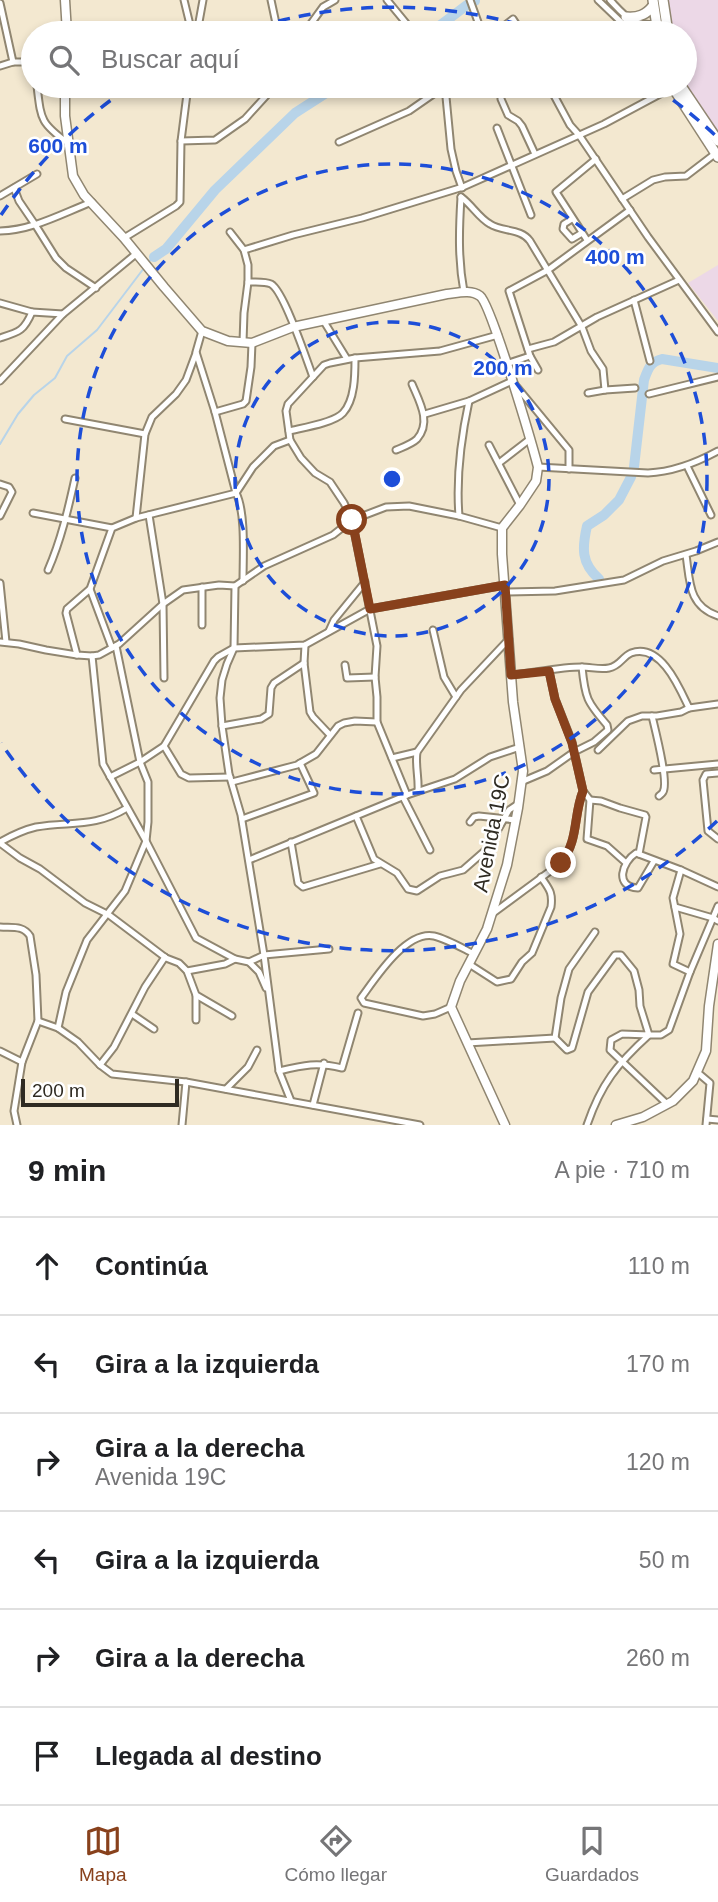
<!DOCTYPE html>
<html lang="es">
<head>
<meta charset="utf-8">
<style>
  :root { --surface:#fff; --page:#f2f2f2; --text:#202124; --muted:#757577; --line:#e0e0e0; --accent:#88411c }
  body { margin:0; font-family:Arial,sans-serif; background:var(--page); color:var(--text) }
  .scale { position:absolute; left:21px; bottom:18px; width:158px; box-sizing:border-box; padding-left:7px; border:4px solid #2f2b22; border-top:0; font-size:19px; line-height:24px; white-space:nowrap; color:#2f2b22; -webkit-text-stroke:5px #fff; paint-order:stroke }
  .stop { position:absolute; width:21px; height:21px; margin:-16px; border:5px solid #88411c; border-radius:50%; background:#fff }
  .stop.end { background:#88411c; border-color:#fff; box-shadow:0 2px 7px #0008 }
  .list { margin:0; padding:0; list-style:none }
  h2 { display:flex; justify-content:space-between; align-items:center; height:91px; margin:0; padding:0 28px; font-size:30px }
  h2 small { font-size:23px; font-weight:400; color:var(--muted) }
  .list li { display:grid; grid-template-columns:46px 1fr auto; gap:21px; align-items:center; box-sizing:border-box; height:98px; padding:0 28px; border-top:2px solid var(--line) }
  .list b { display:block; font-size:26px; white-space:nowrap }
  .list p { margin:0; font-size:23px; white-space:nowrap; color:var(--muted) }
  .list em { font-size:23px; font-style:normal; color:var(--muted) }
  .icon { flex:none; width:38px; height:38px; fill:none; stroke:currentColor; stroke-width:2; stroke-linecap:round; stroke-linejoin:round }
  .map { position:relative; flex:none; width:718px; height:1125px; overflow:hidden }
  .search { position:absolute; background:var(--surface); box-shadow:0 4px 10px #0003; left:21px; right:21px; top:21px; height:77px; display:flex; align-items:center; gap:18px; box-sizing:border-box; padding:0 24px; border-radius:38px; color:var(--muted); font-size:26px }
  .sheet { height:679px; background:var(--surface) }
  nav { display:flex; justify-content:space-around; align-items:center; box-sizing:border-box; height:98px; border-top:2px solid var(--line); background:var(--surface); font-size:19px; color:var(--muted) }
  nav a { display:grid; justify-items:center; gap:4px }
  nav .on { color:var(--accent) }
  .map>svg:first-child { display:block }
  .industrial { fill:#ecd8e7 }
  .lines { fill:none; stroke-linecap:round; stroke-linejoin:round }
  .stream { stroke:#b8d4e9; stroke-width:2 }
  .river { stroke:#b8d4e9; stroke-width:10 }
  .street-casing { stroke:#908671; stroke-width:9 }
  .secondary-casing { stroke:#908671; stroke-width:11 }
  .primary-casing { stroke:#908671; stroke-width:12 }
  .street { stroke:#fff; stroke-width:5 }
  .secondary { stroke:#fff; stroke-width:8 }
  .primary { stroke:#fff; stroke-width:9 }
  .route { stroke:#88411c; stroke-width:9 }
  .ring { fill:none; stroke:#1d4ed8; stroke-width:3.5; stroke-dasharray:12 9 }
  .labels { text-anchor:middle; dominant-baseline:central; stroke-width:5; stroke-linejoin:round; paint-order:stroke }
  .street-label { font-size:21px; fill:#2f2b22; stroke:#fff }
  .centre { fill:#1d4ed8; stroke:#fff; stroke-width:3.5 }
  .ring-label { font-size:21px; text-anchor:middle; font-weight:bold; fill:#1d4ed8; stroke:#fff; stroke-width:5; stroke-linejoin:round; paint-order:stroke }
</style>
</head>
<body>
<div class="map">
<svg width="718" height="1125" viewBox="0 0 718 1125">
  <rect width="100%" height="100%" fill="#f3e8d0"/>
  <g class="industrial">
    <polygon points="668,0 718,0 718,135 685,86 685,33 672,33"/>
    <polygon points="718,265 718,321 688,283"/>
  </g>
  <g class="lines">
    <g class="stream">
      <polyline points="147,263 154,257"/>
      <polyline points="0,444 18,414 34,395 55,378 67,356 97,330 144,268"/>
    </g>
    <g class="river">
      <polyline points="475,1 475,0"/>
      <polyline points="430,33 467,5"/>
      <polyline points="154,257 166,249 215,190 295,113 337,86"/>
      <path d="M 634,467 L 644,380 C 648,369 650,362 662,359 L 718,368"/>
      <path d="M 599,579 C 581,563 582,548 587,526 L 604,515 L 619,500 L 631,477"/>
    </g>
    <g class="street-casing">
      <g id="street">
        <polyline points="184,0 192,33"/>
        <polyline points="271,0 278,33"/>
        <polyline points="387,0 406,23"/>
        <polyline points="470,0 482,33"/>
        <polyline points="598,0 621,22 630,28 652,33"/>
        <path d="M 610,0 C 627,18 630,24 657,25"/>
        <polyline points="0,3 13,62"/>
        <polyline points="197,33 203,0"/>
        <polyline points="298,33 310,25 323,7 335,0"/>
        <polyline points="495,33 513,19 522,33"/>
        <polyline points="0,66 13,62 33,62"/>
        <path d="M 37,86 C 41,119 40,123 68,143"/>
        <polyline points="448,86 446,97 451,149 456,171 462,188"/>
        <polyline points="501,86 501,99 508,115 518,121 522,126 535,154"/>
        <polyline points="549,86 570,125 579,135 648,237 718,332"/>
        <polyline points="497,128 531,215"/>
        <polyline points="181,141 215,140 245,119 275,86"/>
        <polyline points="339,142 409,111 445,86"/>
        <polyline points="14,188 19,201 36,226 56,258 66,268 96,288"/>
        <polyline points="0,196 37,174"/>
        <path d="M 461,197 C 472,205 479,218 490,224 C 502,232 521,228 530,241 L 582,327 L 591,351 L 603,369 L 605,390 L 588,393"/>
        <path d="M 461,197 C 459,230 458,260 464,292"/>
        <polyline points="622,199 653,180 665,177 686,176 716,153"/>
        <polyline points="572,219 564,224 563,229 572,239 582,233"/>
        <path d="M 0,231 C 33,230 61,214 92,202"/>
        <polyline points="230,232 244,250 248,265 248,282 244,313 243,342"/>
        <polyline points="124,238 176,206 180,202 181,141 188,86"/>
        <polyline points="587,240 556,192 596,159"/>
        <polyline points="244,250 293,235 362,218 463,187 604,124 675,86"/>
        <path d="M 248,282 C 255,282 265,281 271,284 C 284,291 307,361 313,377"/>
        <polyline points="634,300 650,361"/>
        <polyline points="0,303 32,312"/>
        <polyline points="323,320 347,359"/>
        <path d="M 202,331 L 196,352 L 215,412 L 236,493 C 246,512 243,558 243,581"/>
        <path d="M 0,338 C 19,332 24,331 32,312 L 63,314"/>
        <polyline points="528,349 554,342 597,317 679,280"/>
        <polyline points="506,364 530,356"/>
        <polyline points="538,370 530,356 509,291 548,270 630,210"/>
        <polyline points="0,381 63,314 137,253"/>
        <polyline points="605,390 635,388"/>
        <polyline points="649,394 718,377"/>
        <polyline points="215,412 243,404 246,401 251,367 252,343"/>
        <polyline points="425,414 469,401 512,381 569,450 569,469"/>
        <polyline points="65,419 145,434"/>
        <path d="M 289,431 C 301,428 334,423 343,413 C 355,400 355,375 355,358"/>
        <polyline points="489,445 520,505"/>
        <path d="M 396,450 C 403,447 412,444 417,439 C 432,422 419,401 412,384"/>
        <polyline points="499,463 530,439"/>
        <polyline points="687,466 711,515"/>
        <path d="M 538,467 L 648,473 C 674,472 696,463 718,451"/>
        <polyline points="0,484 9,487 12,492 0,516"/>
        <polyline points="33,513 112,528"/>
        <polyline points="149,515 163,604 164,678"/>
        <path d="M 459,516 C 456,478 461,438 469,401"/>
        <polyline points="136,518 145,434 152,417 176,394 186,380 196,353"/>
        <path d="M 686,555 C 690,581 688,606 718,616"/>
        <path d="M 48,570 C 61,540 68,510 75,478"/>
        <polyline points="0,583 6,642"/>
        <polyline points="235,586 234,648 227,664 222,680 220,698 222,726 229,774 241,815 264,955 279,1071 291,1101"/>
        <polyline points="90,589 112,648"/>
        <polyline points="505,592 555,591 624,580 663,561 696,551 718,542"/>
        <polyline points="202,625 202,587"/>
        <polyline points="433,630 444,677 456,697"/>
        <polyline points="329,631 334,620 365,582"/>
        <polyline points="0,642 19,644 46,650 77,655 92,656 99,655 119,644 163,604 183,590 219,585 235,586 264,566 333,535 352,520 386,507 409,506 459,516 502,528"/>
        <polyline points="305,645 304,663 310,712 313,717 330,735"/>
        <polyline points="77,655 66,613 67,609 90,589 112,528 136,518 236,493 253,467 274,446 290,440"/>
        <polyline points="92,656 103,764 146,841 196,938 235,959 249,962 259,972 266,988"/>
        <polyline points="345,665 347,678 375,677"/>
        <path d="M 511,675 C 534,673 559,667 582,667 C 591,667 600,670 609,668 C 620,666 622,657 631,653 C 661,642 680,689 689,708 L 718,704"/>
        <path d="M 652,716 C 655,729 669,782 663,792 C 662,794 660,795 659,796"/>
        <polyline points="222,726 261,719 269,714 271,688 274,683 304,663"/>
        <polyline points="164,746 181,774 189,778 230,777"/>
        <polyline points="598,750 628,721 642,716 657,716 681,712 689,708"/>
        <polyline points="392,758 417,752"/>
        <polyline points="654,770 718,764"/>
        <polyline points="718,773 706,774 703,780 708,831 718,839"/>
        <polyline points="110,777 140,762 164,746 214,661 218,657 234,648 305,645 370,609 505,585"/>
        <polyline points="232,782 297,765 316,754 338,726 344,723 355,721 377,722"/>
        <path d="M 521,782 L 547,771 L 574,752 L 594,742 L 608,730 L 607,725 C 587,702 585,698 582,667"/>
        <path d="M 418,791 C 419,778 415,765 417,752 L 461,690 L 509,639"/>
        <polyline points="583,791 590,800 587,839 607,846 625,862"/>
        <polyline points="407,795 377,722 377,697 375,677 377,646 352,520 344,503 330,482 315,473 301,458 290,440 286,411 288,404 324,365 330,363 355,358 440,351 498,335"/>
        <polyline points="403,797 430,850"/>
        <polyline points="590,800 601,801 620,808 645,815 646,817 639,854"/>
        <polyline points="356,816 374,859 397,873 408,889 417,891 440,876 463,870 487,849 509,810 518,804"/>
        <polyline points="242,819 314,793 300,763"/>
        <polyline points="470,822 474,817 479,816 516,820"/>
        <path d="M 0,842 C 11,836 23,830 36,827 C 71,821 94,828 127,808"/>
        <polyline points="291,842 298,883 303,887 380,864"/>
        <polyline points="0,843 20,858 40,869 85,903 109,915 166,958 179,963 187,971 196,995 232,1016"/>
        <polyline points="249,860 407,795 455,779 490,757 520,747"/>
        <path d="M 654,861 L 638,888 C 614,887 622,862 636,853 L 681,870 L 718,887"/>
        <polyline points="681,870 673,898 680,934 673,964 690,972"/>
        <polyline points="675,907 713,918 718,921"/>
        <path d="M 492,914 L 561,863 C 579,840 573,816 583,791 L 572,742 L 555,699 L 549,671"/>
        <path d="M 0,927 C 12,928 23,925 30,936 L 36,975 L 38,1021 L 22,1062 L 14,1111 L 17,1125"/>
        <polyline points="249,962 264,955 329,949"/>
        <path d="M 469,964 L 497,982 L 511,979 L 522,962 L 532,953 L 551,907 C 553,892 549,889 541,877"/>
        <polyline points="187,971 225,964 235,959"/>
        <polyline points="196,995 196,1020"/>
        <path d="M 451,1007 L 435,1014 L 423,1016 L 364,1003 L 361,998 C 375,979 406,930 434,936 C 447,939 462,948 474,954"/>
        <polyline points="132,1014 154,1029"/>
        <polyline points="38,1021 58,1028 78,1042 100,1065 112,1074 186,1082 420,1125"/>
        <polyline points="58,1028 66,992 87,940 125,891 146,841 148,822 148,782 140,762 116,646"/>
        <polyline points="555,1038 567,1050 572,1048 588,992 615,955 621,955 634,971 639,990 640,1006 649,1035 622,1034 611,1040 610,1050 667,1104"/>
        <polyline points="467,1043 555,1038 561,998 569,969 595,932"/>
        <polyline points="0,1051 22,1062"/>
        <polyline points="100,1065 114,1047 145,987 165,957"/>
        <path d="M 279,1071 C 304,1065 317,1062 342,1068 L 358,1013"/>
        <polyline points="697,1072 710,1083 706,1125"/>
        <polyline points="226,1089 248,1067 257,1050"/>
        <polyline points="313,1105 324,1063"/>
        <polyline points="707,1119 718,1120"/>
        <polyline points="182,1125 186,1082"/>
        <path d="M 587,1125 C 601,1084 617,1064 649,1035 L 661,1035 L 669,1030 L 690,972 L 718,906"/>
      </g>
    </g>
    <g class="secondary-casing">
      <g id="secondary">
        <polyline points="65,0 67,33"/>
        <path d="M 65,86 L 65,116 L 73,176 L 84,195 L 124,238 L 164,287 L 202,331 L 228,341 L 252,343 L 293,327 L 447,294 C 457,293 471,289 480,296 C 491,304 532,444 538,467 L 536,481 L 520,505 L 502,528 L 502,554 L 513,702 L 523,771 L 518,808 L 507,865 L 487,929 L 460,981 L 451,1007 L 505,1125"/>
        <polyline points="616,1125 643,1117 673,1101 693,1081 706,1051 709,1006 718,944"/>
      </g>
    </g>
    <g class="primary-casing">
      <g id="primary">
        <polyline points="653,0 658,33"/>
        <polyline points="663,0 668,33"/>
        <path d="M 626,17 C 638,18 646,15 653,6"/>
        <polyline points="672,86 718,157"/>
        <polyline points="681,86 718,141"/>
      </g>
    </g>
    <use href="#street" class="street"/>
    <use href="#secondary" class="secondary"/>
    <use href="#primary" class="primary"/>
  </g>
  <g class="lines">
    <path class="route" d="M 352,520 L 370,609 L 505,585 L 511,675 L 549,671 L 555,699 L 572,743 L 583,791 C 573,816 579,840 561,863"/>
  </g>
  <g class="ring">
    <circle cx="392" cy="479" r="157"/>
    <circle cx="392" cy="479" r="315"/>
    <path d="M717 821A472 472 0 0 1 1 743M1 215A472 472 0 0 1 128 88M238 33A472 472 0 0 1 546 33M656 88A472 472 0 0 1 717 137"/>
  </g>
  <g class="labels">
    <g class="street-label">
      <text transform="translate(491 833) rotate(-79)">Avenida 19C</text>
    </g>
  </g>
  <circle cx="392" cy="479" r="10" class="centre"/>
  <g class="ring-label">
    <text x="58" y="153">600 m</text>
    <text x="615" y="264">400 m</text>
    <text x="503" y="375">200 m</text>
  </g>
</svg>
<div class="scale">200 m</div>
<div class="stop" style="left:352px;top:520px"></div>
<div class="stop end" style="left:561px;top:863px"></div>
<div class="search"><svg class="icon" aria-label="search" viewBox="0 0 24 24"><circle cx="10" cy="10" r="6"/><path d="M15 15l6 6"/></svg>Buscar aquí</div>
</div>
<section class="sheet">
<h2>9 min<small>A pie · 710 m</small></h2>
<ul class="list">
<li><svg class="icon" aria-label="ahead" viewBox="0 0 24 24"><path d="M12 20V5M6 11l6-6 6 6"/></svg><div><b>Continúa</b></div><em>110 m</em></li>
<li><svg class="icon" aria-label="left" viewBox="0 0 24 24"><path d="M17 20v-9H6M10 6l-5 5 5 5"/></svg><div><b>Gira a la izquierda</b></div><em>170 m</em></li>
<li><svg class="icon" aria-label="right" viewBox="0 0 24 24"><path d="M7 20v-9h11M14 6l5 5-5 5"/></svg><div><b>Gira a la derecha</b><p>Avenida 19C</p></div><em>120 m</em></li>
<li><svg class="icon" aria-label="left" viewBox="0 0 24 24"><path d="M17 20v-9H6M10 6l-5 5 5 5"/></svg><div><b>Gira a la izquierda</b></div><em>50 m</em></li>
<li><svg class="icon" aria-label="right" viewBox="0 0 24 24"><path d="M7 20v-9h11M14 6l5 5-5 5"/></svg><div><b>Gira a la derecha</b></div><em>260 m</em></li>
<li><svg class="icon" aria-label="arrive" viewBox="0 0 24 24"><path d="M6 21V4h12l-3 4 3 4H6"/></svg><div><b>Llegada al destino</b></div></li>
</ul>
</section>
<nav>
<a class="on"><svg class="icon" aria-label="map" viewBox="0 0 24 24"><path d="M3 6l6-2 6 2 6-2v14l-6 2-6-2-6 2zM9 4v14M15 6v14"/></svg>Mapa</a>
<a><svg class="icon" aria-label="directions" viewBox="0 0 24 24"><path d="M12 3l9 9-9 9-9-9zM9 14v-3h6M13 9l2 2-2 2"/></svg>Cómo llegar</a>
<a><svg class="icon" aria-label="saved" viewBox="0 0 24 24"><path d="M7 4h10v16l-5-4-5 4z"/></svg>Guardados</a>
</nav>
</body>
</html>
